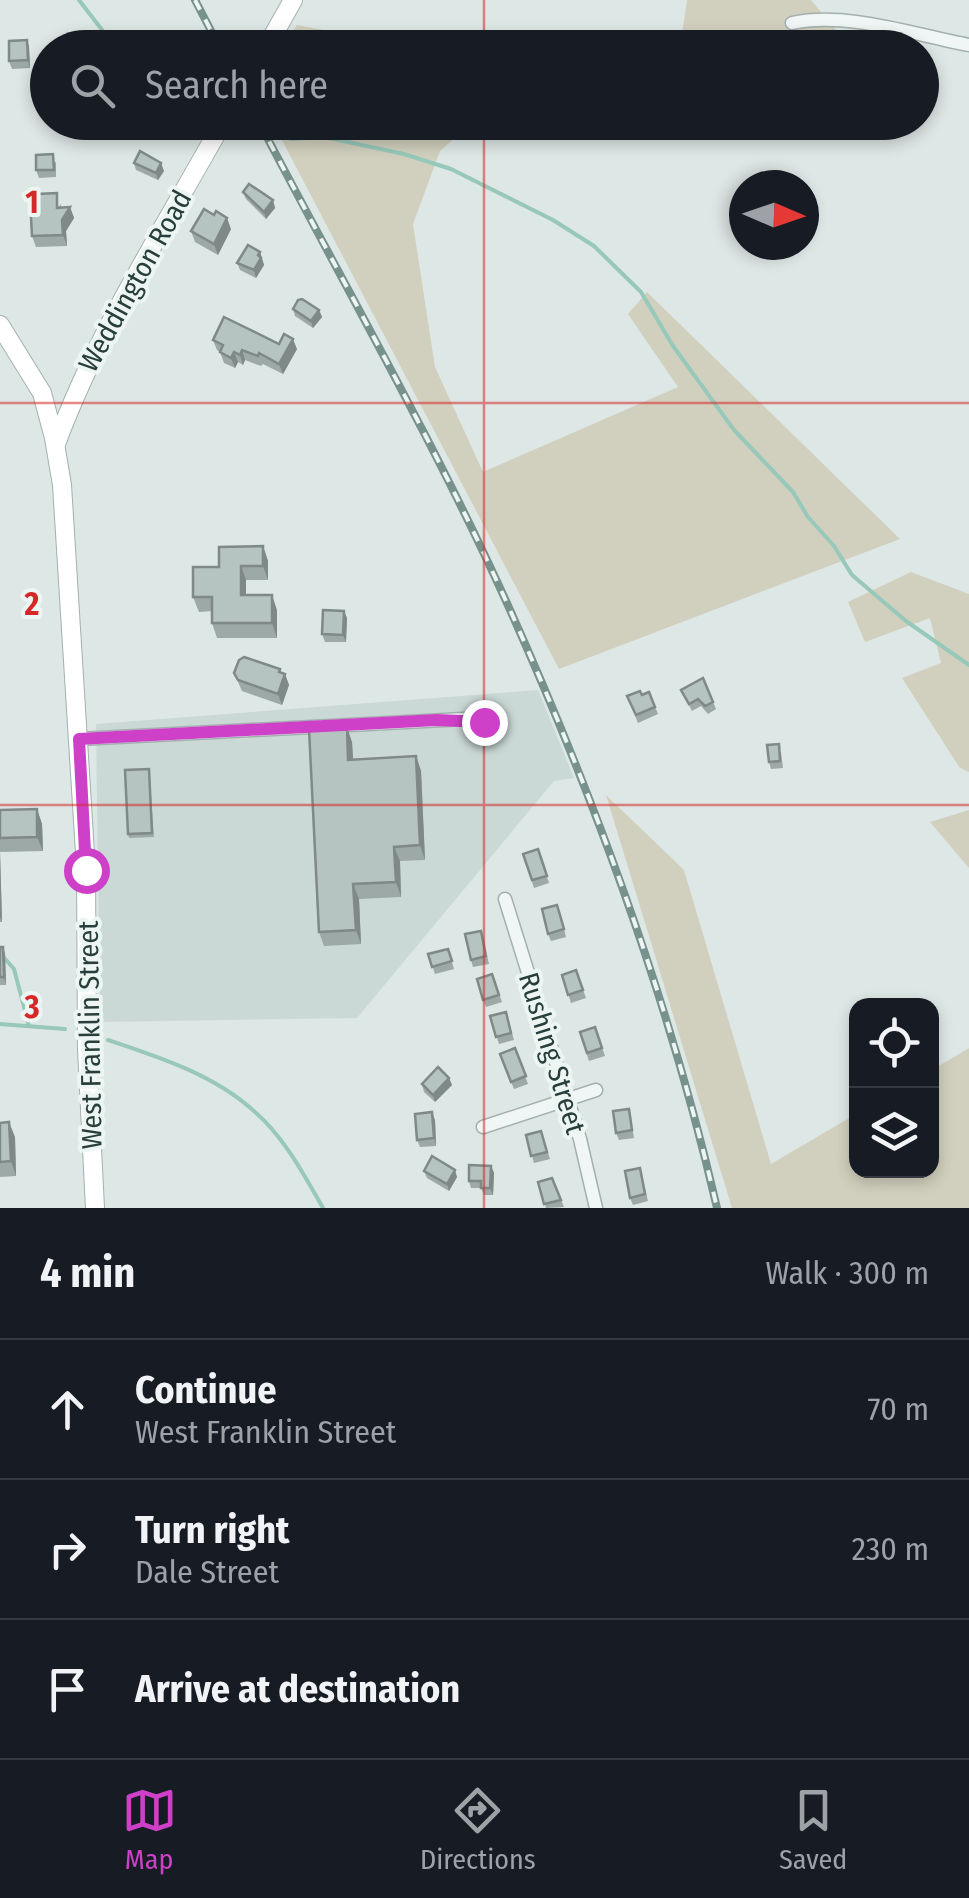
<!DOCTYPE html>
<html lang="en">
<head>
<meta charset="utf-8">
<style>
  :root { --surface:#171b24; --page:#20242c; --text:#f1f3f6; --muted:#9ea1a6; --line:#363941; --accent:#cf40c9 }
  body { margin:0; font-family:"Fira Sans Condensed",sans-serif; background:var(--page); color:var(--text) }
  .controls { position:absolute; right:30px; bottom:30px; display:grid; overflow:hidden; border-radius:20px; box-shadow:0 5px 15px #0003 }
  .controls button { width:90px; height:90px; display:grid; place-items:center; padding:0; border:0; border-bottom:2px solid var(--line); background:var(--surface); color:var(--text); font:50px sans-serif }
  .compass { position:absolute; left:729px; top:170px; width:90px; height:90px; border-radius:50%; background:var(--surface); box-shadow:0 5px 15px #0003; rotate:92deg }
  .stop { position:absolute; width:30px; height:30px; margin:-22px; border:8px solid #cf40c9; border-radius:50%; background:#fff }
  .stop.end { background:#cf40c9; border-color:#fff; box-shadow:0 2px 10px #0008 }
  .list { margin:0; padding:0; list-style:none }
  h2 { display:flex; justify-content:space-between; align-items:center; height:130px; margin:0; padding:0 40px; font-size:42px }
  h2 small { font-size:32px; font-weight:400; color:var(--muted) }
  .list li { display:grid; grid-template-columns:65px 1fr auto; gap:30px; align-items:center; box-sizing:border-box; height:140px; padding:0 40px; border-top:2px solid var(--line) }
  .list b { display:block; font-size:38px; white-space:nowrap }
  .list p { margin:0; font-size:32px; white-space:nowrap; color:var(--muted) }
  .list em { font-size:32px; font-style:normal; color:var(--muted) }
  .icon { flex:none; width:55px; height:55px; fill:none; stroke:currentColor; stroke-width:2; stroke-linecap:round; stroke-linejoin:round }
  .map { position:relative; flex:none; width:969px; height:1208px; overflow:hidden }
  .search { position:absolute; background:var(--surface); box-shadow:0 5px 15px #0003; left:30px; right:30px; top:30px; height:110px; display:flex; align-items:center; gap:25px; box-sizing:border-box; padding:0 35px; border-radius:55px; color:var(--muted); font-size:38px }
  .sheet { height:550px; background:var(--surface) }
  nav { display:flex; justify-content:space-around; align-items:center; box-sizing:border-box; height:140px; border-top:2px solid var(--line); background:var(--surface); font-size:28px; color:var(--muted) }
  nav a { display:grid; justify-items:center; gap:5px }
  nav .on { color:var(--accent) }
  .map>svg:first-child { display:block }
  .built { fill:#cbd9d6 }
  .green { fill:#d1d0be }
  .lines { fill:none; stroke-linecap:round; stroke-linejoin:round }
  .stream { stroke:#97c8ba; stroke-width:4 }
  .street-casing { stroke:#a3b1ae; stroke-width:15 }
  .secondary-casing { stroke:#a3b1ae; stroke-width:20 }
  .street { stroke:#f0f6f5; stroke-width:12 }
  .secondary { stroke:#fff; stroke-width:18 }
  .rail-casing { stroke:#77918c; stroke-width:8 }
  .rail { stroke:#edf5f3; stroke-width:4; stroke-dasharray:11; stroke-linecap:butt }
  .wall { fill:#9ca9a6 }
  .shaded-wall { fill:#7f8987 }
  .building { fill:#b5c4c1; stroke:#7f8987; stroke-width:2.5 }
  .route { stroke:#cf40c9; stroke-width:12 }
  .grid { fill:none; stroke:#d62828; stroke-width:2.5; stroke-opacity:0.55 }
  .labels { text-anchor:middle; dominant-baseline:central; stroke-width:8; stroke-linejoin:round; paint-order:stroke }
  .street-label { font-size:28px; fill:#273e3a; stroke:#edf5f3 }
  .grid-label { font-size:32px; text-anchor:middle; font-weight:bold; fill:#d62828; stroke:#edf5f3; stroke-width:8; stroke-linejoin:round; paint-order:stroke }
</style>
</head>
<body>
<div class="map">
<svg width="969" height="1208" viewBox="0 0 969 1208">
  <rect width="100%" height="100%" fill="#dde7e5"/>
  <polygon class="built" points="538,690 574,778 554,781 357,1018 100,1022 96,724"/>
  <g class="green">
    <polygon points="687,0 811,0 837,31 841,47 680,48"/>
    <polygon points="297,25 415,47 282,47"/>
    <polygon points="273,123 472,123 440,151 413,224 435,367 483,472 678,387 628,314 647,292 900,539 559,669"/>
    <polygon points="911,572 969,594 969,772 960,768 902,678 941,663 930,618 865,642 848,602"/>
    <polygon points="606,795 684,870 771,1164 856,1114 856,1170 932,1170 932,1070 969,1048 969,1208 732,1208"/>
    <polygon points="969,810 969,868 930,822"/>
  </g>
  <g class="lines">
    <g class="stream">
      <polyline points="79,0 116,48"/>
      <polyline points="291,139 324,137 404,154 451,169 553,220 594,246 641,292 673,346 734,430 793,492 808,517 834,546 852,575 906,621 969,665"/>
      <polyline points="0,953 14,969 29,1026"/>
      <polyline points="0,1024 65,1029"/>
      <path d="M 108,1040 C 159,1057 215,1075 255,1112 C 284,1137 304,1175 323,1208"/>
    </g>
    <g class="street-casing">
      <g id="street">
        <path d="M 792,23 C 846,11 915,35 969,45"/>
        <polyline points="79,739 463,719 485,722"/>
        <polyline points="505,899 580,1139 596,1208"/>
        <polyline points="483,1127 596,1090"/>
      </g>
    </g>
    <g class="secondary-casing">
      <g id="secondary">
        <polyline points="266,48 293,0"/>
        <polyline points="0,325 42,393 54,438 62,485 86,869 87,1049 95,1208"/>
        <path d="M 56,444 C 98,331 164,228 223,122"/>
      </g>
    </g>
    <use href="#street" class="street"/>
    <use href="#secondary" class="secondary"/>
    <g class="rail-casing">
      <g id="rail">
        <polyline points="195,0 220,48"/>
        <path d="M 259,122 C 342,281 432,438 506,601 C 594,796 669,999 717,1208"/>
      </g>
    </g>
    <use href="#rail" class="rail"/>
  </g>
  <g class="wall">
    <polygon points="27,40 29,47 30,68 12,69 9,61"/>
    <polygon points="48,67 48,104 40,104 37,97"/>
    <polygon points="56,162 56,177 39,178 36,170"/>
    <polygon points="134,163 164,171 158,180 136,170"/>
    <polygon points="243,192 273,200 275,208 266,219 246,199"/>
    <polygon points="61,204 61,207 70,207 74,218 66,231 67,246 36,247 32,236"/>
    <polygon points="231,229 218,255 195,242 191,231"/>
    <polygon points="260,252 264,265 256,278 240,270 237,263"/>
    <polygon points="293,309 319,310 322,317 313,328 295,316"/>
    <polygon points="213,340 279,344 297,349 283,374 263,364 261,366 245,360 243,365 238,362 235,368 224,363 220,352 217,350"/>
    <polygon points="263,546 268,561 268,580 246,580 246,595 277,610 277,638 217,638 212,623 212,611 199,612 193,597 219,567"/>
    <polygon points="344,611 347,618 346,642 325,642 322,634"/>
    <polygon points="280,669 281,672 285,674 289,685 282,705 242,691 234,673"/>
    <polygon points="703,678 716,709 708,714 701,706 692,711 681,690"/>
    <polygon points="649,692 658,714 638,723 627,696 642,695"/>
    <polygon points="352,742 353,759 416,756 421,771 425,860 400,861 401,897 359,899 361,944 324,946 319,932"/>
    <polygon points="781,752 783,768 771,769 769,762"/>
    <polygon points="149,769 154,837 129,838 128,834"/>
    <polygon points="37,809 42,824 43,851 0,852 2,922 0,922 0,810"/>
    <polygon points="538,849 549,883 534,888 523,854"/>
    <polygon points="560,912 566,937 551,941 548,934"/>
    <polygon points="481,931 489,964 473,967 471,960"/>
    <polygon points="0,947 3,947 5,954 6,985 0,985"/>
    <polygon points="448,949 454,969 435,974 428,954"/>
    <polygon points="576,970 586,998 571,1003 562,975"/>
    <polygon points="492,974 502,1002 486,1007 477,979"/>
    <polygon points="490,1016 508,1019 514,1040 499,1044"/>
    <polygon points="595,1027 605,1056 589,1061 580,1032"/>
    <polygon points="515,1048 528,1084 514,1089 500,1054"/>
    <polygon points="449,1078 452,1085 435,1102 424,1092 422,1084"/>
    <polygon points="629,1109 634,1138 619,1140 616,1133"/>
    <polygon points="435,1120 436,1146 420,1147 417,1140"/>
    <polygon points="0,1123 15,1137 16,1176 0,1177"/>
    <polygon points="541,1131 550,1159 534,1163 526,1135"/>
    <polygon points="491,1166 494,1173 493,1195 484,1195 481,1188 471,1188 469,1181"/>
    <polygon points="424,1171 457,1177 449,1191 427,1178"/>
    <polygon points="642,1175 648,1201 633,1205 630,1198"/>
    <polygon points="552,1178 564,1207 546,1208 538,1182"/>
  </g>
  <g class="shaded-wall">
    <polygon points="27,40 29,47 30,68 28,60"/>
    <polygon points="161,163 164,171 158,180 156,173"/>
    <polygon points="273,200 275,208 266,219 264,212"/>
    <polygon points="70,207 74,218 66,231 67,246 63,235 62,220"/>
    <polygon points="227,218 231,229 218,255 214,244"/>
    <polygon points="260,252 264,265 256,278 254,270"/>
    <polygon points="319,310 322,317 313,328 311,321"/>
    <polygon points="293,339 297,349 283,374 279,364"/>
    <polygon points="242,350 245,360 243,365 240,355"/>
    <polygon points="234,352 238,362 235,368 231,358"/>
    <polygon points="263,546 268,561 268,580 263,566"/>
    <polygon points="241,566 246,580 246,610 241,595"/>
    <polygon points="272,595 277,610 277,638 272,623"/>
    <polygon points="344,611 347,618 346,642 343,635"/>
    <polygon points="280,669 284,679 285,674 289,685 282,705 278,694"/>
    <polygon points="347,727 352,742 354,774 348,760"/>
    <polygon points="416,756 421,771 425,860 420,845"/>
    <polygon points="37,809 42,824 43,851 37,837"/>
    <polygon points="394,847 400,861 401,897 396,882"/>
    <polygon points="0,851 0,852 2,922 0,917"/>
    <polygon points="353,884 359,899 361,944 356,930"/>
    <polygon points="3,947 5,954 6,985 4,977"/>
    <polygon points="449,1078 452,1085 435,1102 433,1095"/>
    <polygon points="432,1112 435,1120 436,1146 434,1138"/>
    <polygon points="9,1122 15,1137 16,1176 11,1161"/>
    <polygon points="491,1166 494,1173 493,1195 490,1188"/>
    <polygon points="455,1170 457,1177 449,1191 447,1184"/>
  </g>
  <g class="building">
    <polygon points="27,40 28,60 9,61 9,41"/>
    <polygon points="48,67 48,96 37,97 35,68"/>
    <polygon points="140,151 161,163 156,173 134,163"/>
    <polygon points="53,154 54,170 36,170 36,155"/>
    <polygon points="249,184 273,200 264,212 243,192"/>
    <polygon points="57,193 57,208 70,207 62,220 63,235 32,236 31,217 36,194"/>
    <polygon points="204,209 214,215 216,211 227,218 214,244 191,231"/>
    <polygon points="248,245 260,252 258,255 261,258 254,270 237,263"/>
    <polygon points="302,299 319,310 311,321 293,309 298,300"/>
    <polygon points="224,317 279,344 284,334 293,339 279,364 259,353 258,356 242,350 240,355 234,352 231,358 220,352 223,345 213,340"/>
    <polygon points="263,546 263,566 241,566 241,595 272,595 272,623 212,623 212,597 193,597 193,567 219,567 219,547"/>
    <polygon points="323,610 344,611 343,635 322,634"/>
    <polygon points="244,657 280,669 279,672 285,674 278,694 238,680 234,673 239,660"/>
    <polygon points="703,678 713,702 705,706 698,699 689,704 681,690"/>
    <polygon points="640,691 642,695 649,692 655,707 636,715 627,696"/>
    <polygon points="347,727 348,760 416,756 420,845 394,847 396,882 353,884 356,930 319,932 309,729"/>
    <polygon points="779,744 780,761 769,762 767,745"/>
    <polygon points="149,769 152,833 128,834 125,770"/>
    <polygon points="37,809 37,837 0,838 0,810"/>
    <polygon points="538,849 547,876 532,880 523,854"/>
    <polygon points="557,905 564,929 548,934 542,909"/>
    <polygon points="481,931 486,956 471,960 465,934"/>
    <polygon points="0,947 3,947 4,977 0,977"/>
    <polygon points="448,949 452,961 432,967 428,954"/>
    <polygon points="576,970 583,990 568,995 562,975"/>
    <polygon points="492,974 499,995 483,1000 477,979"/>
    <polygon points="506,1012 511,1033 496,1037 490,1016"/>
    <polygon points="595,1027 602,1048 587,1053 580,1032"/>
    <polygon points="515,1048 526,1076 511,1082 500,1054"/>
    <polygon points="438,1067 449,1078 433,1095 422,1084"/>
    <polygon points="629,1109 632,1130 616,1133 613,1111"/>
    <polygon points="432,1112 434,1138 417,1140 415,1114"/>
    <polygon points="9,1122 11,1161 0,1162 0,1123"/>
    <polygon points="541,1131 547,1152 531,1156 526,1135"/>
    <polygon points="432,1156 455,1170 447,1184 424,1171"/>
    <polygon points="469,1165 491,1166 490,1188 481,1188 481,1181 469,1181"/>
    <polygon points="640,1168 645,1194 630,1198 625,1171"/>
    <polygon points="552,1178 561,1200 544,1204 538,1182"/>
  </g>
  <g class="lines">
    <polyline class="route" points="86,870 79,739 437,720 484,722"/>
  </g>
  <path class="grid" d="M 484,0 L 484,48M 484,122 L 484,1208M 0,403 L 969,403M 0,805 L 969,805"/>
  <g class="labels">
    <g class="street-label">
      <text transform="translate(135 281) rotate(-61)">Weddington Road</text>
      <text transform="translate(90 1035) rotate(-91)">West Franklin Street</text>
      <text transform="translate(552 1053) rotate(73)">Rushing Street</text>
    </g>
  </g>
  <g class="grid-label">
    <text x="32" y="213">1</text>
    <text x="32" y="615">2</text>
    <text x="32" y="1018">3</text>
  </g>
</svg>
<div class="controls">
<button><svg class="icon" aria-label="locate" viewBox="0 0 24 24"><circle cx="12" cy="12" r="6"/><path d="M12 2v4M12 18v4M2 12h4M18 12h4"/></svg></button>
<button><svg class="icon" aria-label="layers" viewBox="0 0 24 24"><path d="M12 4l9 5-9 5-9-5zM3 14l9 5 9-5"/></svg></button>
</div>
<svg class="compass" viewBox="-18 -18 36 36"><path d="M0-13l5 13h-10z" fill="#e53935"/><path d="M0 13l5-13h-10z" fill="#9ea1a6"/></svg>
<div class="stop" style="left:86px;top:870px"></div>
<div class="stop end" style="left:484px;top:722px"></div>
<div class="search"><svg class="icon" aria-label="search" viewBox="0 0 24 24"><circle cx="10" cy="10" r="6"/><path d="M15 15l6 6"/></svg>Search here</div>
</div>
<section class="sheet">
<h2>4 min<small>Walk · 300 m</small></h2>
<ul class="list">
<li><svg class="icon" aria-label="ahead" viewBox="0 0 24 24"><path d="M12 20V5M6 11l6-6 6 6"/></svg><div><b>Continue</b><p>West Franklin Street</p></div><em>70 m</em></li>
<li><svg class="icon" aria-label="right" viewBox="0 0 24 24"><path d="M7 20v-9h11M14 6l5 5-5 5"/></svg><div><b>Turn right</b><p>Dale Street</p></div><em>230 m</em></li>
<li><svg class="icon" aria-label="arrive" viewBox="0 0 24 24"><path d="M6 21V4h12l-3 4 3 4H6"/></svg><div><b>Arrive at destination</b></div></li>
</ul>
</section>
<nav>
<a class="on"><svg class="icon" aria-label="map" viewBox="0 0 24 24"><path d="M3 6l6-2 6 2 6-2v14l-6 2-6-2-6 2zM9 4v14M15 6v14"/></svg>Map</a>
<a><svg class="icon" aria-label="directions" viewBox="0 0 24 24"><path d="M12 3l9 9-9 9-9-9zM9 14v-3h6M13 9l2 2-2 2"/></svg>Directions</a>
<a><svg class="icon" aria-label="saved" viewBox="0 0 24 24"><path d="M7 4h10v16l-5-4-5 4z"/></svg>Saved</a>
</nav>
</body>
</html>
